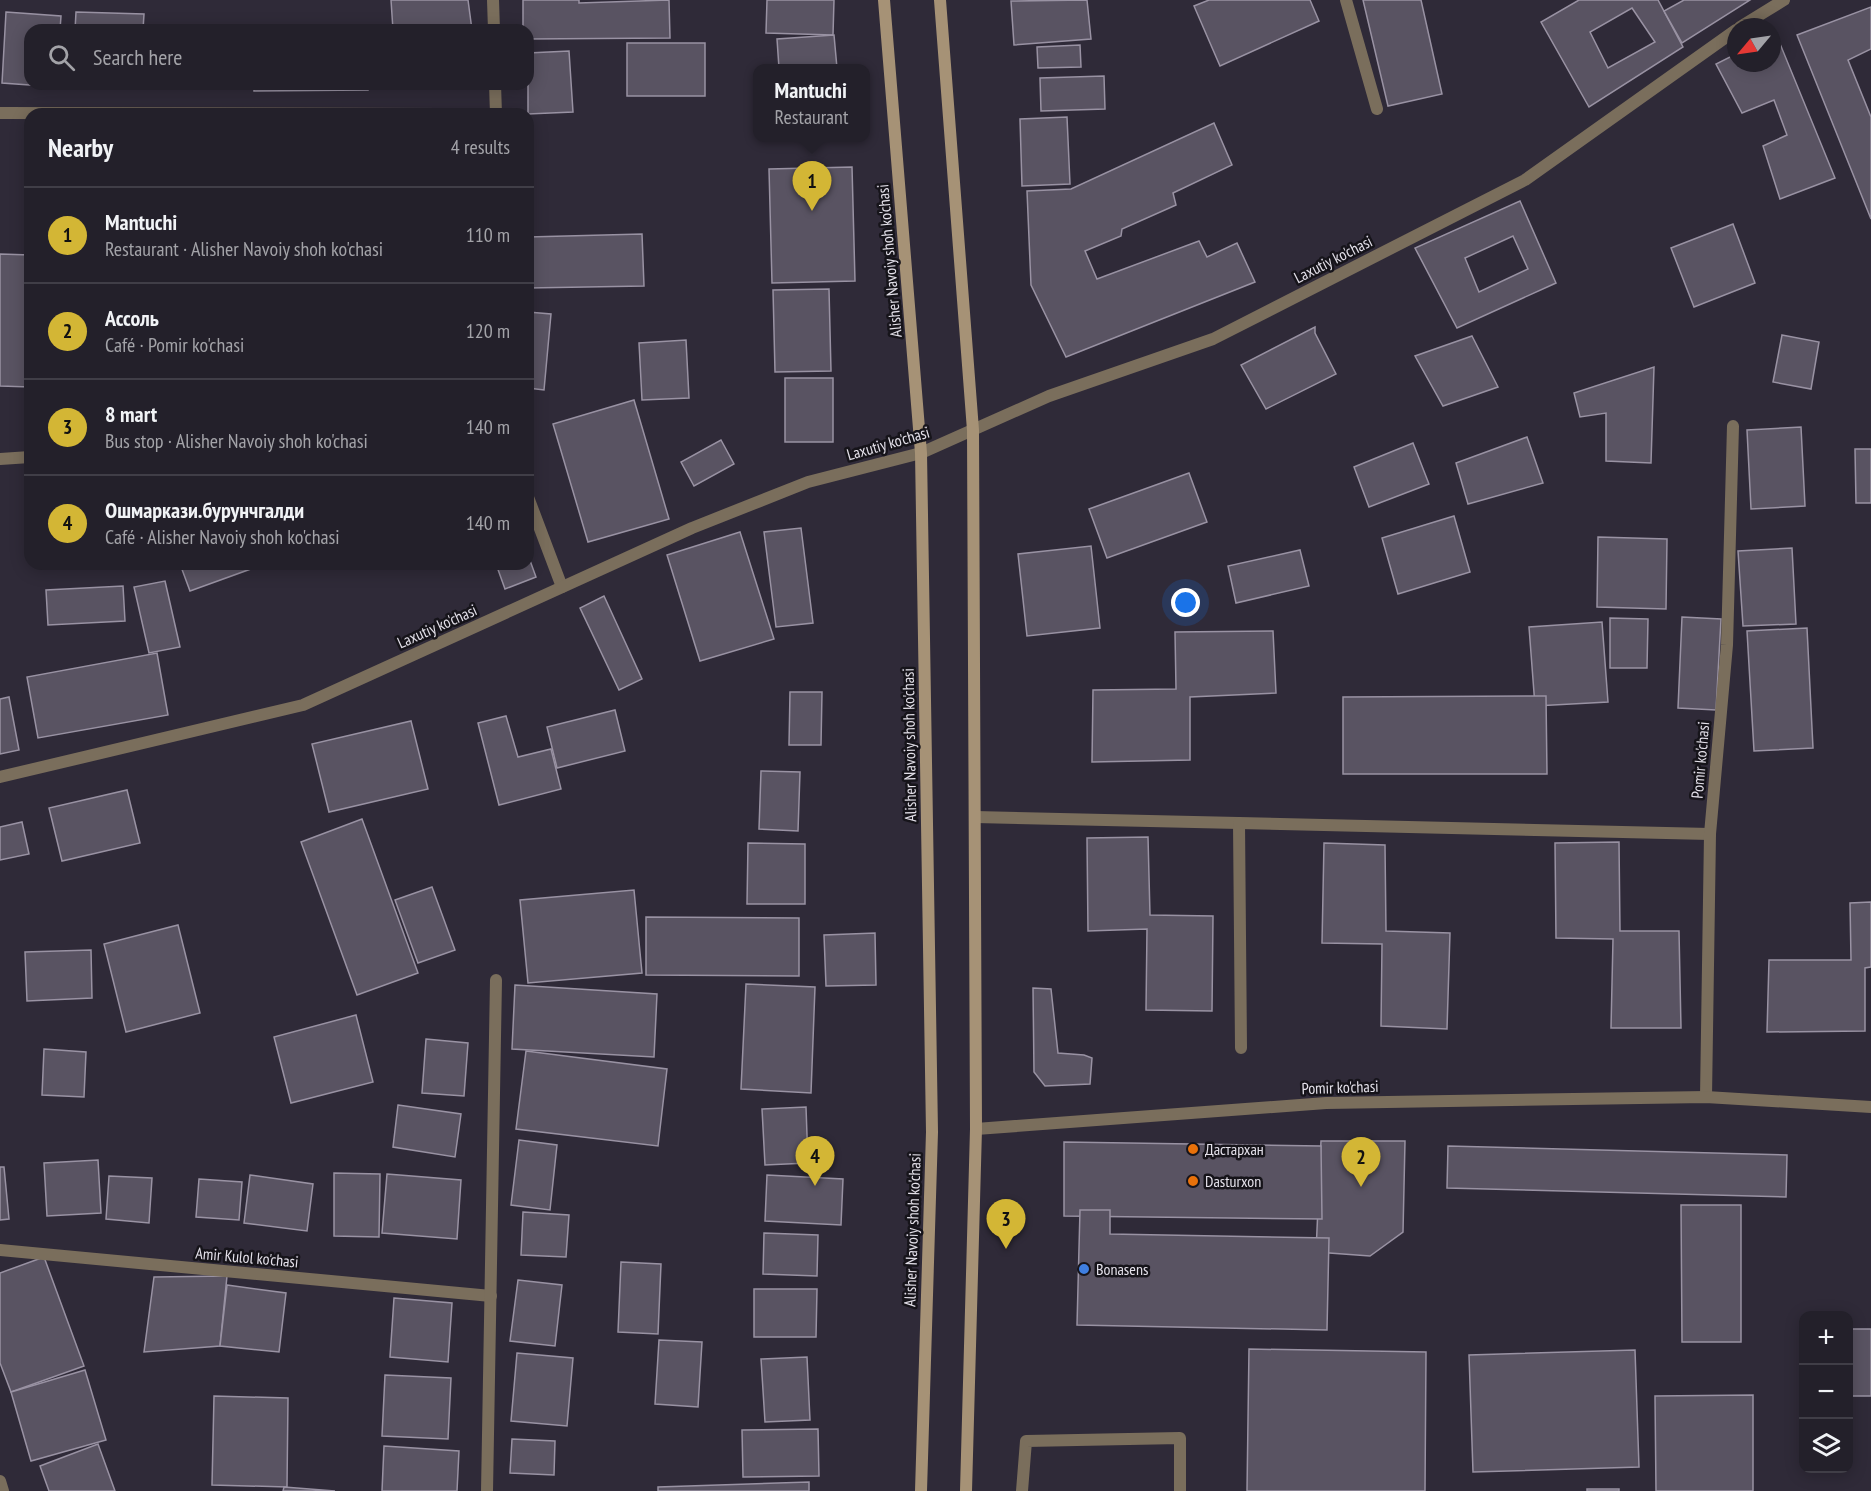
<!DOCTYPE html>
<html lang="en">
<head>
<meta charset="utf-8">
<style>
  :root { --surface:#23202a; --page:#2b2832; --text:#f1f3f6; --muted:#a3a3a8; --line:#403e47; --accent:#d3b635 }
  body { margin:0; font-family:"PT Sans Narrow",sans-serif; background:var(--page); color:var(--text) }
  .controls { position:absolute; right:18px; bottom:18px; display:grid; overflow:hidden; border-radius:12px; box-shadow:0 3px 15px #0003 }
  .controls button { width:54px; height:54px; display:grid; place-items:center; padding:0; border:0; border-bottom:2px solid var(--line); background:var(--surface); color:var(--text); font:30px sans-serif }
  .compass { position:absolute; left:1727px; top:18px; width:54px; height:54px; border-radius:50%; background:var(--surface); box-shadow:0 3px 15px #0003; rotate:241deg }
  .you { position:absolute; left:1186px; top:603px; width:21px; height:21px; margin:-15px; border:4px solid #fff; border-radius:50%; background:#1a73e8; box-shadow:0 0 0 9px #1a73e833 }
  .badge { display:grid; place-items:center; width:39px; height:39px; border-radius:50%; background:var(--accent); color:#111; font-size:20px; font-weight:700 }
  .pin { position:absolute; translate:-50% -50px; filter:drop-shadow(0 2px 3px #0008) }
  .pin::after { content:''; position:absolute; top:32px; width:21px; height:18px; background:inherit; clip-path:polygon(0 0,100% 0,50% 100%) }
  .popup { position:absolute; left:753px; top:64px; width:117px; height:78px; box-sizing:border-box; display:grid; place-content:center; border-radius:12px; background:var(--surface); filter:drop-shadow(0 2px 4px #0005); font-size:20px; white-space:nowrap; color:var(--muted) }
  .popup b { font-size:22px; color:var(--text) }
  .popup::after { content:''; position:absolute; left:50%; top:100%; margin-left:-12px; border:12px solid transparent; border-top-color:var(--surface) }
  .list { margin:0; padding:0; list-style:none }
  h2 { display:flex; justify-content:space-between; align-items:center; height:78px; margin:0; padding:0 24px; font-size:26px }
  h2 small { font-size:20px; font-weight:400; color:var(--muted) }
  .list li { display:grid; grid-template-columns:39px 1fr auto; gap:18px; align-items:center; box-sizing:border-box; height:96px; padding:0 24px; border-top:2px solid var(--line) }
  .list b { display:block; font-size:22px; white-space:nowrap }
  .list p { margin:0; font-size:20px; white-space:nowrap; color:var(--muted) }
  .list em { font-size:20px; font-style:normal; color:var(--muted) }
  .icon { flex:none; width:33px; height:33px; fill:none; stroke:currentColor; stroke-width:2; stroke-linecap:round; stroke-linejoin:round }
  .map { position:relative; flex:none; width:1871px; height:1491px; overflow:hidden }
  .search { position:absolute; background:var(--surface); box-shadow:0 3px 15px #0003; left:24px; top:24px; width:510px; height:66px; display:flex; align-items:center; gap:15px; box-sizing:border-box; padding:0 21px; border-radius:18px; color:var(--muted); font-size:22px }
  .panel { position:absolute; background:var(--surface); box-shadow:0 3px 15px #0003; left:24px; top:108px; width:510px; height:462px; border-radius:18px }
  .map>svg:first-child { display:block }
  .building { fill:#595362; stroke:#9992a3; stroke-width:1.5; fill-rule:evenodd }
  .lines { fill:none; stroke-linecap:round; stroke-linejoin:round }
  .lane { stroke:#7a6e5c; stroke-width:12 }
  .street { stroke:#7a6e5c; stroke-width:12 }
  .secondary { stroke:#a69276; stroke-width:12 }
  .food-dot { fill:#e8710a; stroke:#16141a; stroke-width:2 }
  .shop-dot { fill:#3f7fe0; stroke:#16141a; stroke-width:2 }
  .labels { text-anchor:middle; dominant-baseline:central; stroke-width:5; stroke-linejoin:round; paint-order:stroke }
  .street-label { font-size:16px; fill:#e4e1ea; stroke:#16141a }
  .poi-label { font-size:16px; fill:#e4e1ea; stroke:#16141a; text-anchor:start }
</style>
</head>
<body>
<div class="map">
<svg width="1871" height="1491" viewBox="0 0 1871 1491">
  <rect width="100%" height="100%" fill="#2f2a38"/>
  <g class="building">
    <polygon points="391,0 468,0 472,30 393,30"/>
    <polygon points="523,0 579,0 579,3 669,0 670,38 528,39 528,30 523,30"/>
    <polygon points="767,0 834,0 833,35 766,33"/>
    <polygon points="1087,0 1091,39 1014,45 1011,1"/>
    <polygon points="1209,0 1310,0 1319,21 1220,66 1194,6"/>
    <polygon points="1363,0 1421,0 1442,94 1388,106"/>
    <path d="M 1579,0 L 1658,0 L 1683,47 L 1589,107 L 1541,22 ZM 1632,8 L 1655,42 L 1608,68 L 1590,32 Z"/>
    <polygon points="1684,0 1750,0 1682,43 1664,11"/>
    <polygon points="1871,7 1871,49 1848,60 1871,117 1871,219 1797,35"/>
    <polygon points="6,12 61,16 60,30 30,30 30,84 57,84 57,87 2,83"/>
    <polygon points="76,12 144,14 143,30 75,30"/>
    <polygon points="1776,34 1835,178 1780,199 1763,146 1787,135 1774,100 1742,113 1716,64 1736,54 1736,63 1772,63 1772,36"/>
    <polygon points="834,35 837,68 779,68 777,39"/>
    <rect x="627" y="43" width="78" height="53"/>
    <polygon points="1080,45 1081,67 1038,68 1037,47"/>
    <polygon points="569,51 573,112 528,114 528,53"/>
    <polygon points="1104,76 1105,109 1041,111 1040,78"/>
    <polygon points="254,84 368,84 368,90 254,91"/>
    <polygon points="1067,117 1070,184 1022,186 1020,119"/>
    <polygon points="1214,123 1232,165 1173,193 1176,205 1122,229 1121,236 1085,251 1097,279 1199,241 1207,257 1237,243 1255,282 1066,357 1031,285 1027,191 1071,189"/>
    <polygon points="852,167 855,281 772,283 769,169"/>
    <path d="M 1520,201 L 1556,283 L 1457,328 L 1415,248 ZM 1513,236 L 1528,269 L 1479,292 L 1465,258 Z"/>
    <polygon points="1733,224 1755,283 1694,307 1671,248"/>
    <polygon points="642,234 644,286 528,288 528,237"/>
    <polygon points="0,254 30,255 30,387 0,386"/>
    <polygon points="829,289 831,371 775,372 773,290"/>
    <polygon points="528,312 551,314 544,390 528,388"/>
    <polygon points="1315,327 1315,333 1336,374 1266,409 1241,365"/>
    <polygon points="1782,335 1819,342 1811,389 1773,382"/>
    <polygon points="1472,336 1498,387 1443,406 1415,356"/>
    <polygon points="686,340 689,398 642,400 639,343"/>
    <polygon points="1654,367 1651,463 1606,461 1606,413 1580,417 1574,393"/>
    <rect x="785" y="378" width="48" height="64"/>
    <polygon points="634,400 669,519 588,542 553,424"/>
    <polygon points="1801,427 1805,506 1751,509 1747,430"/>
    <polygon points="1527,437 1543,483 1468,504 1456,463"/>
    <polygon points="721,440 734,464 694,486 681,462"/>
    <polygon points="1413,443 1429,484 1369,507 1354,467"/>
    <polygon points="1855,449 1871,449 1871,503 1856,503"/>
    <polygon points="1189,473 1207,522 1107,558 1089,509"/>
    <polygon points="1454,516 1470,572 1398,594 1382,538"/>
    <polygon points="801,528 813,623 776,627 764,532"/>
    <polygon points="740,532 774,639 700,661 667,555"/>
    <polygon points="1598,537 1667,539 1666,609 1597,607"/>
    <polygon points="1091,546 1100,628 1027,636 1018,554"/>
    <polygon points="1792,548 1796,624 1743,626 1738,551"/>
    <polygon points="1300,550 1309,586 1236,603 1228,566"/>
    <polygon points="528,555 536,577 505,589 496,564 528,564"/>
    <polygon points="180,564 258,564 259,566 190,591"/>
    <polygon points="165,581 180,647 149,653 134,587"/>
    <polygon points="123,586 125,621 48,625 46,590"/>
    <polygon points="604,596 642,679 619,690 580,608"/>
    <polygon points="1682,617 1721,619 1716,710 1678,708"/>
    <polygon points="1610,618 1648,619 1647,668 1610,668"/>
    <polygon points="1602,622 1608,702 1535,706 1529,627"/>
    <polygon points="1807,628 1813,748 1754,751 1747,631"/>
    <polygon points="1273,631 1276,693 1190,697 1190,760 1092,762 1093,690 1176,689 1175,632"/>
    <polygon points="157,653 168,715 38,738 27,677"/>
    <polygon points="790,692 822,692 821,745 789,745"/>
    <polygon points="1546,696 1547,774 1343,774 1343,697"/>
    <polygon points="9,697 19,750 0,754 0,699"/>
    <polygon points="615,710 625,751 557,768 547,727"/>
    <polygon points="506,716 518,757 551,749 561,789 499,805 478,723"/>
    <polygon points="411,721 428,789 329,812 312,744"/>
    <polygon points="761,771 800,772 798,831 759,829"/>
    <polygon points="127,790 140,843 62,861 49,808"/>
    <polygon points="362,819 418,973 357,995 301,842"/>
    <polygon points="22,822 29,854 0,860 0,827"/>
    <polygon points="1148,837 1150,915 1213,916 1212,1011 1146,1010 1147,929 1088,931 1087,838"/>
    <polygon points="1619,842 1620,931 1679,931 1681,1028 1611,1028 1613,939 1556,938 1555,843"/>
    <polygon points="748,843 805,844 805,904 747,904"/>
    <polygon points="1324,843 1385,845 1386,931 1450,933 1447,1029 1381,1026 1382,944 1322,943"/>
    <polygon points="432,887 455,950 418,963 395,900"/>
    <polygon points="634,890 642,973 528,983 520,900"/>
    <polygon points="1871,902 1871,967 1865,968 1865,1031 1767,1032 1769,960 1851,960 1850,903"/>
    <polygon points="646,917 799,918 799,976 646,975"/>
    <polygon points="178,925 200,1013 126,1032 104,944"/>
    <polygon points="875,933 876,985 826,986 824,935"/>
    <polygon points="91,950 92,998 27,1001 25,952"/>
    <polygon points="746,984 815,987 811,1093 741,1089"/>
    <polygon points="515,985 657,994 654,1057 512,1049"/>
    <polygon points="1033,988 1051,989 1058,1053 1084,1055 1092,1058 1090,1084 1045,1086 1034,1072"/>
    <polygon points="356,1015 373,1082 291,1103 274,1037"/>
    <polygon points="426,1039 468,1043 464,1096 422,1093"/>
    <polygon points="44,1049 86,1052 84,1097 42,1095"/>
    <polygon points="526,1051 667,1069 658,1146 516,1129"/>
    <polygon points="398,1105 461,1114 455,1157 393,1147"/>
    <polygon points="806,1107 808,1163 765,1165 762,1109"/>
    <polygon points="519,1140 557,1145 550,1210 511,1205"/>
    <polygon points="1321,1141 1405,1141 1403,1232 1370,1256 1316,1252"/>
    <polygon points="1064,1142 1321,1146 1322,1219 1064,1216"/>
    <polygon points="1448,1146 1787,1155 1786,1197 1447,1188"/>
    <polygon points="98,1160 101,1213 47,1216 44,1163"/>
    <polygon points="0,1167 4,1167 9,1219 0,1220"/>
    <polygon points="334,1173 380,1174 379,1237 334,1236"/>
    <polygon points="387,1174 461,1180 457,1239 382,1233"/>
    <polygon points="250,1175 313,1184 307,1231 244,1223"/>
    <polygon points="767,1175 843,1179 841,1225 765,1221"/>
    <polygon points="109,1176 152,1178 149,1223 106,1219"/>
    <polygon points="199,1179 242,1182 239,1220 196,1217"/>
    <polygon points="1681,1205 1741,1205 1741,1342 1682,1342"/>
    <polygon points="1080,1210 1110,1210 1110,1234 1329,1238 1327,1330 1077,1325"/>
    <polygon points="523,1212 569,1215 566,1257 521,1255"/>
    <polygon points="764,1233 818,1235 817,1276 763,1274"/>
    <polygon points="44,1257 84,1366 11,1392 0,1363 0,1273"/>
    <polygon points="621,1262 661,1264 658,1334 618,1332"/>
    <polygon points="227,1276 220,1346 144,1352 154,1277"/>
    <polygon points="518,1280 562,1285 555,1346 510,1341"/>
    <polygon points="227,1285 286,1293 279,1352 220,1346"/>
    <polygon points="754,1289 817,1289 816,1337 754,1337"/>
    <polygon points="394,1298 452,1303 448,1362 390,1357"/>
    <rect x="1848" y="1329" width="23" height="67"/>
    <polygon points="659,1340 702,1342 698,1407 655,1404"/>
    <polygon points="1249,1349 1426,1352 1425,1491 1247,1491"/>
    <polygon points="1635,1350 1639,1467 1473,1472 1469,1355"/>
    <polygon points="517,1353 573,1358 567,1426 511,1421"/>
    <polygon points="807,1357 810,1420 765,1422 761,1359"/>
    <polygon points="85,1370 106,1440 31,1461 11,1392"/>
    <polygon points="385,1375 451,1378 448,1439 382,1436"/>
    <polygon points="1753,1395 1753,1491 1656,1491 1655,1396"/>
    <polygon points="214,1396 288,1398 287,1487 212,1485"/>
    <polygon points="818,1429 819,1476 743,1477 742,1430"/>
    <polygon points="512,1439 555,1441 554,1475 510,1473"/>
    <polygon points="98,1444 115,1491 49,1491 40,1466"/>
    <polygon points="384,1446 459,1451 457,1491 382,1491"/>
    <polygon points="809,1482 809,1491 658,1491 658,1487"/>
    <polygon points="284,1487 335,1491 283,1491"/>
    <rect x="1587" y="1489" width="32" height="2"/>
  </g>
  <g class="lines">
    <g class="lane">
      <polyline points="1346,0 1377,109"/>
      <polyline points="975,817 1710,834"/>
      <polyline points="1239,823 1241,1048"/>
      <polyline points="1706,1097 1710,834 1727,645 1733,426"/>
      <polyline points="1022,1491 1026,1441 1180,1438 1180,1491"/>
    </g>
    <g class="street">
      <polyline points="493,0 494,30"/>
      <polyline points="1740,27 1784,0"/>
      <polyline points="495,84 496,114"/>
      <polyline points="0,113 442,114"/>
      <polyline points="0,459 30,457"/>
      <polyline points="528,497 562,587"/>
      <polyline points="0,777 303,705 692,528 808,482 921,453 1049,396 1213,339 1525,180 1736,30"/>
      <polyline points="976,1129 1326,1103 1706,1097 1871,1107"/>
      <polyline points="0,1250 491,1296"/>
      <polyline points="0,1481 3,1491"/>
      <polyline points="487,1491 496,980"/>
    </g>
    <g class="secondary">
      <polyline points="884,0 921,453 932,1132 921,1491"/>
      <polyline points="940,0 973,430 976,1129 966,1491"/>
    </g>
  </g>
  <g class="food-dot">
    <circle cx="1193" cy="1149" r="6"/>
    <circle cx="1193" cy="1181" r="6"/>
  </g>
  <circle class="shop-dot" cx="1084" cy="1269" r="6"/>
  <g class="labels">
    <g class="street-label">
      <text transform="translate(1333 259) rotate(-27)">Laxutiy ko'chasi</text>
      <text transform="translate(889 261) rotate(-95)">Alisher Navoiy shoh ko'chasi</text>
      <text transform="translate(888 443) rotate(-16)">Laxutiy ko'chasi</text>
      <text transform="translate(437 626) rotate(-24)">Laxutiy ko'chasi</text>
      <text transform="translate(909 745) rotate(-91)">Alisher Navoiy shoh ko'chasi</text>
      <text transform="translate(1700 760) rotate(-85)">Pomir ko'chasi</text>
      <text transform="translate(1340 1087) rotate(-2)">Pomir ko'chasi</text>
      <text transform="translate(912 1230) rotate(-88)">Alisher Navoiy shoh ko'chasi</text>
      <text transform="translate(247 1257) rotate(5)">Amir Kulol ko'chasi</text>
    </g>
    <g class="poi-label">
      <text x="1205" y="1149">Дастархан</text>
      <text x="1205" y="1181">Dasturxon</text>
      <text x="1096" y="1269">Bonasens</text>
    </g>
  </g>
</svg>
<div class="controls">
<button>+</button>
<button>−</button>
<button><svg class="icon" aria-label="layers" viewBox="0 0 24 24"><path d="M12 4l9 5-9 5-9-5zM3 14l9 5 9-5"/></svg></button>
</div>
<svg class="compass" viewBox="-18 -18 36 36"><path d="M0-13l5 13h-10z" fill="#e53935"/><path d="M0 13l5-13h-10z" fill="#a3a3a8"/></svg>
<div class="you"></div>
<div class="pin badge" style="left:812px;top:211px">1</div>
<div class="popup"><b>Mantuchi</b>Restaurant</div>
<div class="pin badge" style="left:1361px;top:1187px">2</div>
<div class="pin badge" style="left:1006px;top:1249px">3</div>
<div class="pin badge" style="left:815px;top:1186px">4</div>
<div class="search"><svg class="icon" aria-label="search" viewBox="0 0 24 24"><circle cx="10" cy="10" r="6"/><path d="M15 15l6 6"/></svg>Search here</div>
<section class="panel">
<h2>Nearby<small>4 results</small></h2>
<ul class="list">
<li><span class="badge">1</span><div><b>Mantuchi</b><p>Restaurant · Alisher Navoiy shoh ko'chasi</p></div><em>110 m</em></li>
<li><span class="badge">2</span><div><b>Ассоль</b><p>Café · Pomir ko'chasi</p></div><em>120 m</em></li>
<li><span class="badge">3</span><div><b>8 mart</b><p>Bus stop · Alisher Navoiy shoh ko'chasi</p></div><em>140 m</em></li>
<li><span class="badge">4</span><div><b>Ошмаркази.бурунчгалди</b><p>Café · Alisher Navoiy shoh ko'chasi</p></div><em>140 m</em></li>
</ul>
</section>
</div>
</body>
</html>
